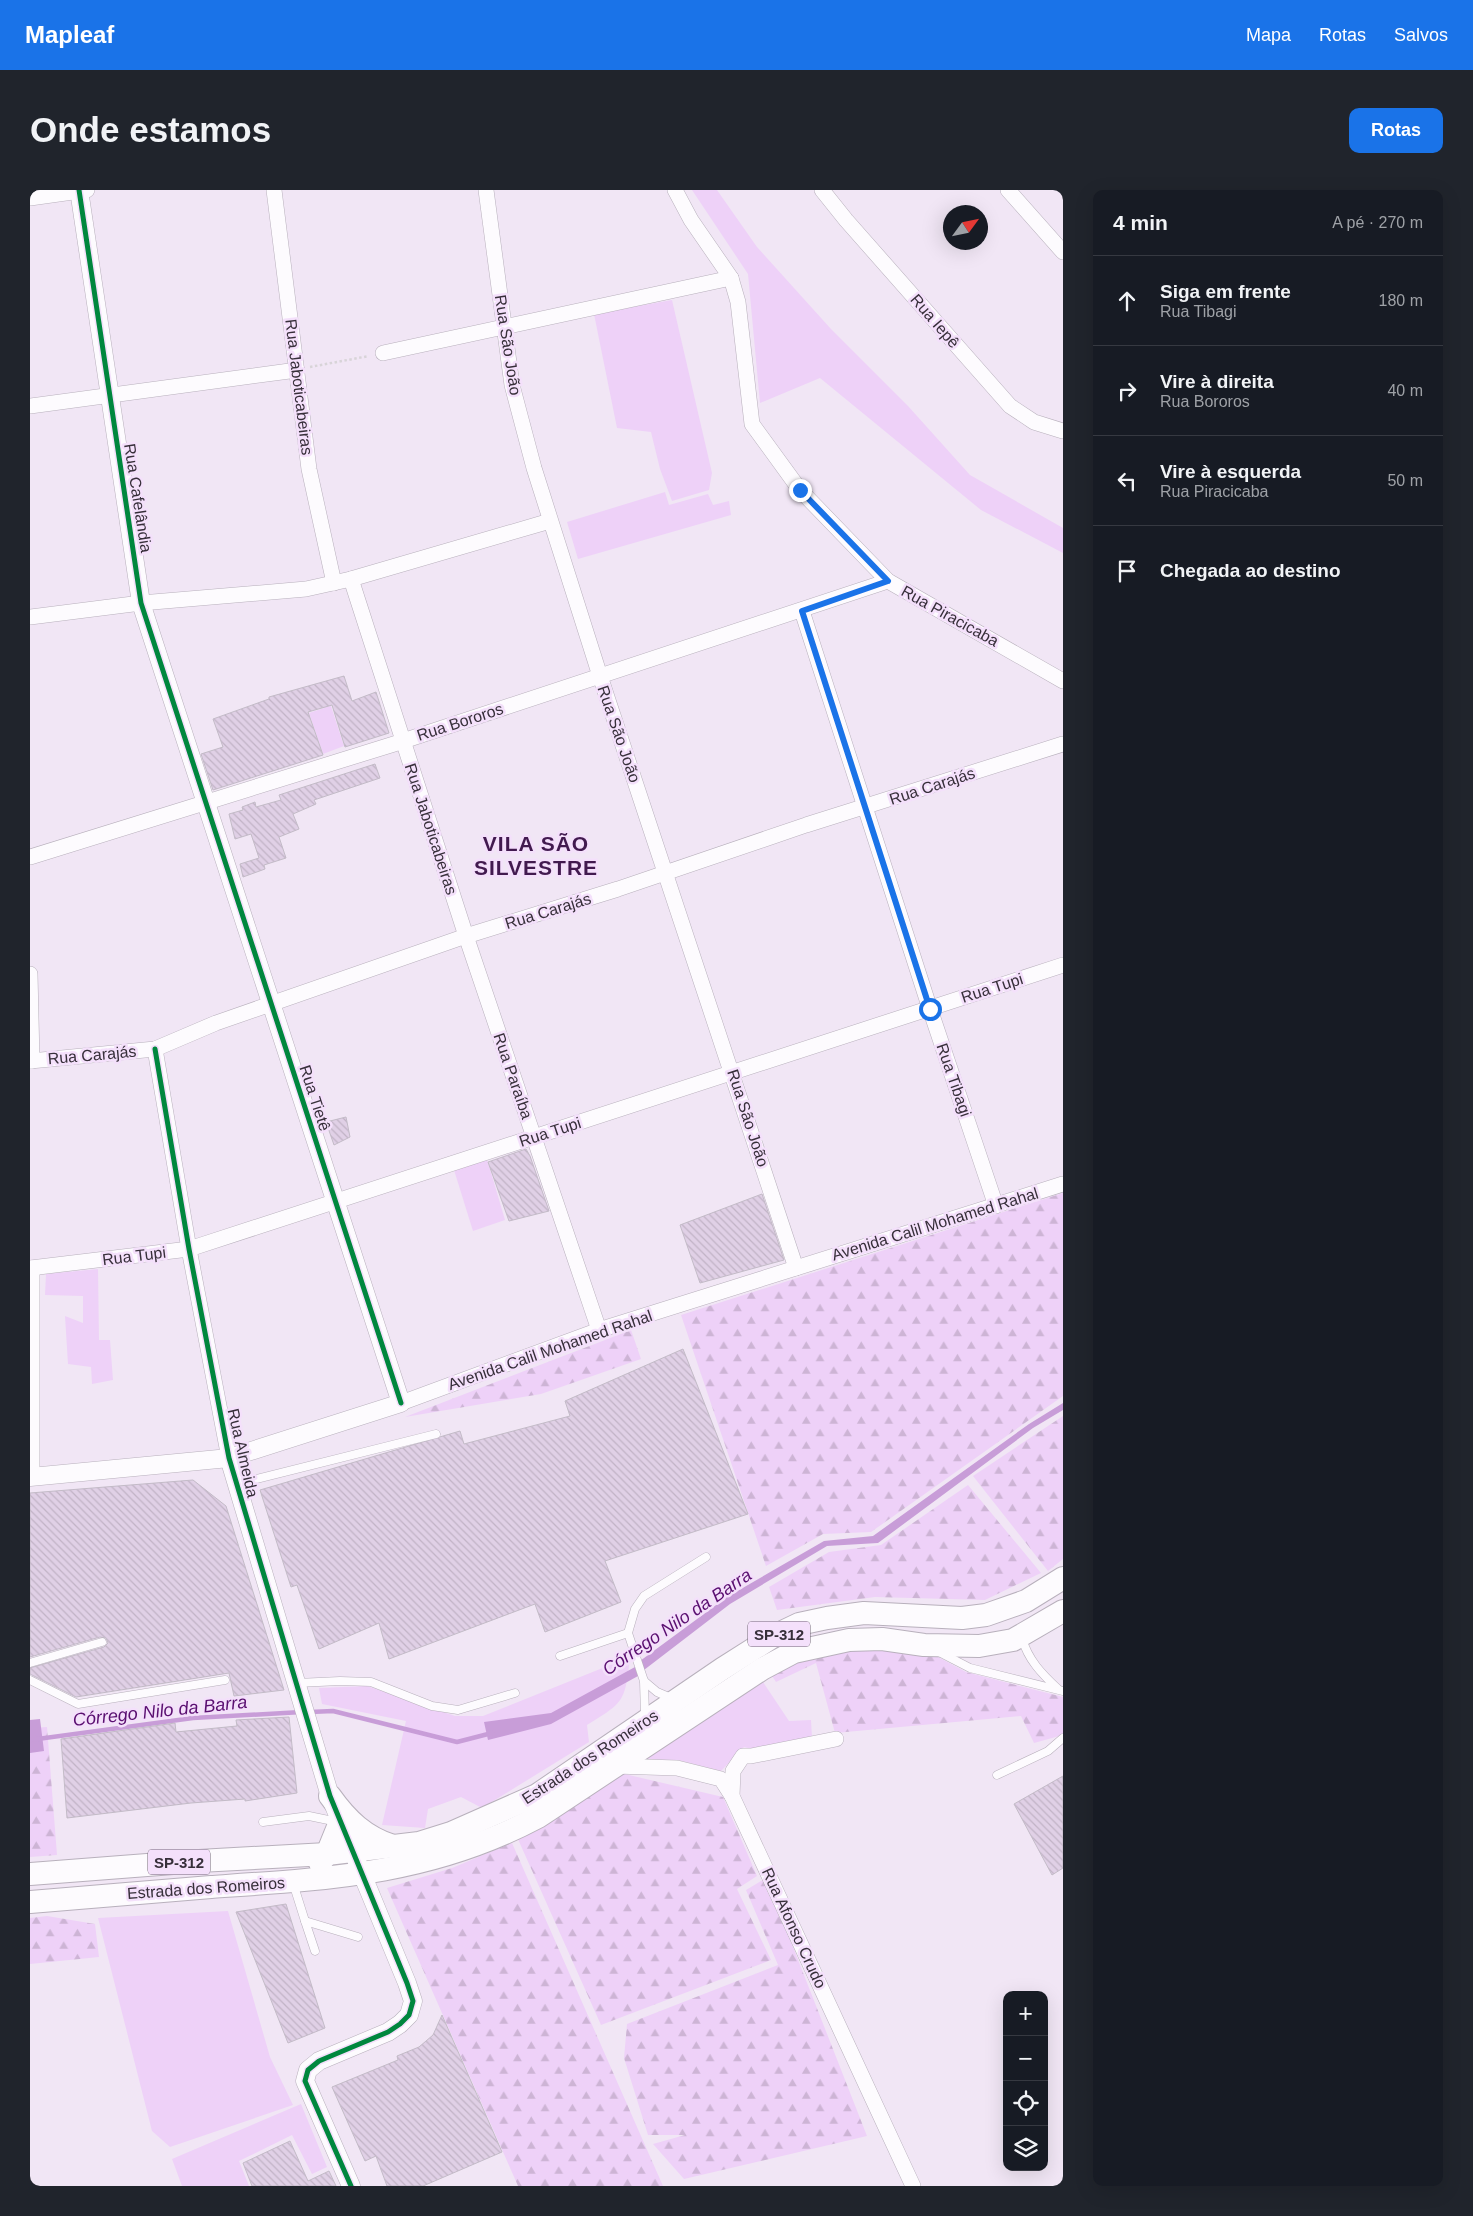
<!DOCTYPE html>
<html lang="pt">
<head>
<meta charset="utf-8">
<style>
  :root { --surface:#171b24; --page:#20242c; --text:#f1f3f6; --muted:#9ea1a6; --line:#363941; --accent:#1a73e8 }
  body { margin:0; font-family:Helvetica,sans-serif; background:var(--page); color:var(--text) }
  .controls { position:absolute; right:15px; bottom:15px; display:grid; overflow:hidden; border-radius:10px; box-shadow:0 5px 20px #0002 }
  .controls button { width:45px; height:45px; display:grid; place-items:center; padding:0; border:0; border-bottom:1px solid var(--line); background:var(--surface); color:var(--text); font:25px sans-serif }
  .compass { position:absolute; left:913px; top:15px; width:45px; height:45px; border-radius:50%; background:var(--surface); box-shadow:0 5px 20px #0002; rotate:57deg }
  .stop { position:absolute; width:15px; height:15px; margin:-11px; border:4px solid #1a73e8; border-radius:50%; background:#fff }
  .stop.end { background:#1a73e8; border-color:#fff; box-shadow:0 1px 5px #0008 }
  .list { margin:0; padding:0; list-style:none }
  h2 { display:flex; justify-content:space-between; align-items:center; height:65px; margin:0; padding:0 20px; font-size:21px }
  h2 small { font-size:16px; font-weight:400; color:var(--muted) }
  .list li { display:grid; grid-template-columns:32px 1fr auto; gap:15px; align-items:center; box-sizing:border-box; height:90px; padding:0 20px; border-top:1px solid var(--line) }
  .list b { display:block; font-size:19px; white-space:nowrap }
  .list p { margin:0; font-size:16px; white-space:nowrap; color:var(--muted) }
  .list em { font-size:16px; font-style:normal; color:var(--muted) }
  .icon { flex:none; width:28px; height:28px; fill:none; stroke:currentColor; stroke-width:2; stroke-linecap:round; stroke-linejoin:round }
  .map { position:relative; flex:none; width:1033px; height:1996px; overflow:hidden; border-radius:10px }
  header { display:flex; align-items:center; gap:30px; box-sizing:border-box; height:70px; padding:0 25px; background:var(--accent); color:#fff }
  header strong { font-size:24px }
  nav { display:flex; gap:28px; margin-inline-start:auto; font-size:18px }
  .intro { display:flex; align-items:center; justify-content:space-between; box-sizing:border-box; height:120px; padding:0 30px }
  h1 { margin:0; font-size:35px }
  .button { padding:12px 22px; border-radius:10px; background:var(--accent); color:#fff; font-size:18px; font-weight:700 }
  main { display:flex; gap:30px; padding:0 30px }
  aside { flex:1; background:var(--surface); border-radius:10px; box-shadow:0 5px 20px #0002 }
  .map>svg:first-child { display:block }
  .grass { fill:#eed1f8 }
  .forest { fill:url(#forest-firs) }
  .water { fill:#c89dd8 }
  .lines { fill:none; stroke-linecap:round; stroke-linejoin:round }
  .stream { stroke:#c89dd8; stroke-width:4.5 }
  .building { fill:url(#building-back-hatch); stroke:#c3bbc7 }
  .service-casing { stroke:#b8b0bc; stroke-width:9 }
  .minor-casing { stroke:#b8b0bc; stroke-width:16 }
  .tertiary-casing { stroke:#b8b0bc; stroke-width:19 }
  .primary-casing { stroke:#b8b0bc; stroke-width:24 }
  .path { stroke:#d8d4d8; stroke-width:2.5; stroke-dasharray:2.5 2.5; stroke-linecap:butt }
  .service { stroke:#fdfbfe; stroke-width:8 }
  .minor { stroke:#fdfbfe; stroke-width:15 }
  .tertiary { stroke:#fdfbfe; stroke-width:18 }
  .primary { stroke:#fdfbfe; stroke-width:22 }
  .cycleway-casing { stroke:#f4e0fb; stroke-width:8 }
  .cycleway { stroke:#00873e; stroke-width:5 }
  .route { stroke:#1a73e8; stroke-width:6 }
  .labels { text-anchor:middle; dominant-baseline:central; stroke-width:5; stroke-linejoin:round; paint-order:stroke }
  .shield { fill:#f4e0fb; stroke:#706474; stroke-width:1 }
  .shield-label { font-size:15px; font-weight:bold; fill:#372f3a }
  .street-label { font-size:16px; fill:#372f3a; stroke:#f4e0fb }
  .water-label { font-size:18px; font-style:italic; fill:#5a0f70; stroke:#f4e0fb }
  .district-label { font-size:21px; font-weight:bold; letter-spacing:1px; fill:#421a4f; stroke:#f4e0fb }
</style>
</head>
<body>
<header>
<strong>Mapleaf</strong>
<nav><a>Mapa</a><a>Rotas</a><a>Salvos</a></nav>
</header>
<div class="intro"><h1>Onde estamos</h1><a class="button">Rotas</a></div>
<main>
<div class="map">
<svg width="1033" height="1996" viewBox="0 0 1033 1996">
  <defs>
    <pattern id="forest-firs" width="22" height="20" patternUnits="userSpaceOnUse" patternTransform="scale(1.25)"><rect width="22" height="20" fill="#eed1f8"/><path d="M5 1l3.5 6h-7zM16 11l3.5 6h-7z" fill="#cdb4d5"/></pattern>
    <pattern id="building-back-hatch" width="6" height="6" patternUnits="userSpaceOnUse" patternTransform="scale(1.25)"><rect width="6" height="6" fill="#e0d0e6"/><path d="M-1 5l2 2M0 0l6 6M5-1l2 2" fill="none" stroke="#c1b3c6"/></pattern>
  </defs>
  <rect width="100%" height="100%" fill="#f1e6f5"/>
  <g class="grass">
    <polygon points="662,0 687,0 727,57 801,139 878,216 940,285 1033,338 1033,363 951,320 790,188 730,213 718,84"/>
    <polygon points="642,110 682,283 679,300 642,311 630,279 621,242 587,238 564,124"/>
    <polygon points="635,302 639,315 678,304 683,315 699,311 701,325 548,369 537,332"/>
    <polygon points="299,510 314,556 293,564 279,523 294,518 292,512"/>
    <polygon points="457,969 475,1030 443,1041 424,980"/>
    <polygon points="68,1079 69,1150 80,1150 83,1190 62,1194 61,1177 38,1174 35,1126 53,1133 53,1106 15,1105 16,1084"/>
    <path d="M 600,1467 C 595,1511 595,1512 557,1535 L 559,1552 L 452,1618 L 431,1607 L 398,1619 L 395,1638 L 352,1635 L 376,1531 L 292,1514 L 289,1498 L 337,1496 L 425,1526 L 453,1526 Z"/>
    <polygon points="731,1489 759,1531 781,1530 782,1548 722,1559 714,1557 691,1581 648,1570 604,1569"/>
    <polygon points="198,1721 240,1867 263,1915 140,1957 122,1941 68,1728"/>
    <polygon points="271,1914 297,1977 282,1984 262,1945 209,1971 219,1996 152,1996 142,1969"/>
  </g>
  <g class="forest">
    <polygon points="1033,1003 1033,1206 841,1342 793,1344 736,1376 651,1125"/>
    <polygon points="601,1140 611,1169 511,1204 375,1227"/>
    <polygon points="1033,1226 1033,1369 1018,1381 943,1286"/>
    <polygon points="938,1295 1011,1383 955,1410 845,1407 747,1420 739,1397 799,1362 851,1355"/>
    <polygon points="814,1455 895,1460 936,1482 1033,1507 1033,1545 1004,1553 991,1526 805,1543 786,1473 746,1492 739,1481"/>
    <polygon points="17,1537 27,1665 0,1667 0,1538"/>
    <polygon points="586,1582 693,1607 727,1686 707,1699 741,1770 571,1835 487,1647"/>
    <polygon points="482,1653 633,1996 488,1996 357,1698 422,1678"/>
    <polygon points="736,1688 837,1946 654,1989 623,1954 655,1945 618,1945 594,1868 597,1834 748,1775 716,1700"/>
    <polygon points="17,1726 65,1734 69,1767 0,1774 0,1728"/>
  </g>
  <g class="water">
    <polygon points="1033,1213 1033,1220 1003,1238 848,1353 797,1356 700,1414 614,1480 610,1471 697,1407 794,1351 843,1346 999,1234"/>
    <polygon points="605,1477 608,1486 521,1534 458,1550 454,1532 521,1523"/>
    <polygon points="10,1529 14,1561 0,1563 0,1530"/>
  </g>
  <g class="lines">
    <g class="stream">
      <polyline points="280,1522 303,1521 427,1552 462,1543"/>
      <polyline points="0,1550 163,1528 272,1522"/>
    </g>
  </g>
  <g class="building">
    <polygon points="314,486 322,511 346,502 359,543 315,557 302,515 278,522 293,565 183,600 171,564 193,557 183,529 239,509 239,507"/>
    <polygon points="345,574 350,588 284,610 286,614 263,624 269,639 249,647 256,668 234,675 235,679 213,687 210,674 229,668 221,644 205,649 199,624 213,620 212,617 225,612 226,617 251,610 249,605"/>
    <polygon points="316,927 320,947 304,955 296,932"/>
    <polygon points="496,959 500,966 519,1021 479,1031 458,972"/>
    <polygon points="732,1004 754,1070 670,1093 650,1035"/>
    <polygon points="653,1159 718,1324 575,1371 591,1412 515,1442 505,1414 359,1469 349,1433 289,1459 267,1395 261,1397 230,1300 430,1241 434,1254 540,1226 535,1211"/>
    <polygon points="163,1290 196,1316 254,1500 204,1506 199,1483 46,1507 0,1484 0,1478 74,1457 78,1453 76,1448 70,1447 0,1467 0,1303"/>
    <polygon points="259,1527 267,1603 215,1611 215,1609 161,1613 37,1628 31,1549 145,1533 146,1542 207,1536 206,1530"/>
    <polygon points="1033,1586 1033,1678 1022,1685 984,1614"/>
    <polygon points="256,1714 295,1838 258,1853 206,1722"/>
    <polygon points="412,1825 472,1962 393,1996 357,1996 346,1966 335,1971 302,1897 368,1870 367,1866 389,1857 403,1845"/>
    <polygon points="260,1951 278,1991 299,1981 306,1996 222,1996 213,1973"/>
  </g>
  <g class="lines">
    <g class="service-casing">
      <g id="service">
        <polyline points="207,1294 406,1244"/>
        <polyline points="598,1443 614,1491 615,1526"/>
        <path d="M 992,1448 C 998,1470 1012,1484 1028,1499"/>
        <polyline points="909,1462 940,1478 1033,1501"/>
        <polyline points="530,1466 598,1443 605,1419 614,1406 676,1367"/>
        <polyline points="0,1473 72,1452"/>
        <polyline points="0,1490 48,1514 195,1490"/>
        <polyline points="614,1491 627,1502 641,1508"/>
        <polyline points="267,1493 310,1491 341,1492 402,1516 428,1520 485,1503"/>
        <polyline points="967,1585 1018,1561 1033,1548"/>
        <polyline points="233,1632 279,1626 308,1632"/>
        <polyline points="263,1693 275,1731 328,1747"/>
        <polyline points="275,1731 285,1761"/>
      </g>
    </g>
    <g class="minor-casing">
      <g id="minor">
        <polyline points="244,0 279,279 304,393"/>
        <polyline points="456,0 482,195 504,278 570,486 766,1078"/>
        <polyline points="645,0 661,30 701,88 708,112 722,234 770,300 858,391 1033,491"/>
        <polyline points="792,0 816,30 980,216 1004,232 1033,241"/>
        <polyline points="978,0 1033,62"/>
        <polyline points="0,8 57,0"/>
        <polyline points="353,163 701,88"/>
        <polyline points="0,216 267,180"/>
        <polyline points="321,389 436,746 569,1140"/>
        <polyline points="772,421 900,819 966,1016"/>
        <polyline points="0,427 111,413 276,399 321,389 520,331"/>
        <polyline points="0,667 364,554 858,391"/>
        <polyline points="0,784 2,871"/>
        <polyline points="125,859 159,1059 199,1268"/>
        <polyline points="0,871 125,859 186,833 436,746 588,699 776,635 1033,554"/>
        <polyline points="0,1078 159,1059 1033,775"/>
        <polyline points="2,1078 2,1286"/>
        <polyline points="371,1213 569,1140 1033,994"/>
        <polyline points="806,1549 721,1566 713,1566 703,1581 702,1606 883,1996"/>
        <polyline points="585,1576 647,1578 691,1589 702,1606"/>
      </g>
    </g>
    <g class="tertiary-casing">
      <g id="tertiary">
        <polyline points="199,1268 300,1606 377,1793 383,1811 379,1825 370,1834 358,1842 289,1871 278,1880 275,1891 321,1996"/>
        <polyline points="0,1287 199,1268 371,1213 111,413 49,0"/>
      </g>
    </g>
    <g class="primary-casing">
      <g id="primary">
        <path d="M 300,1606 C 317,1630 335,1647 363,1656"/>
        <polyline points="290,1673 297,1664 310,1632"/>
        <polyline points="0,1684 169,1671 297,1664 389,1653 421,1643 507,1605 692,1479 744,1446 769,1434 797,1428 834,1423 932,1428 956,1425 996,1411 1033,1388"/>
        <path d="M 0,1712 C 60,1707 121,1702 181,1697 C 299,1689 401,1684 508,1627 L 732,1479 L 764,1462 L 819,1450 L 852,1449 L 894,1455 L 949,1456 L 983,1450 L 1033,1421"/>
      </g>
    </g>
    <polyline class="path" points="280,177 339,166"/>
    <use href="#service" class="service"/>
    <use href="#minor" class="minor"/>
    <use href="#tertiary" class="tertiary"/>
    <use href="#primary" class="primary"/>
    <g class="cycleway-casing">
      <g id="cycleway">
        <polyline points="49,0 111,413 371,1213"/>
        <polyline points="125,859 159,1059 199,1268 300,1606 377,1793 383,1811 379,1825 370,1834 358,1842 289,1871 278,1880 275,1891 321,1996"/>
      </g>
    </g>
    <use href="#cycleway" class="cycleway"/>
  </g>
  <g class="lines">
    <polyline class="route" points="770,300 858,391 772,421 900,819"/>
  </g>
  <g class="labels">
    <g class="shield">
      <rect x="718" y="1431.5" width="62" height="25" rx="4"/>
      <rect x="118" y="1659.5" width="62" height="25" rx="4"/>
    </g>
    <g class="shield-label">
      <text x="749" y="1444">SP-312</text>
      <text x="149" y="1672">SP-312</text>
    </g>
    <g class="street-label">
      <text transform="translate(905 131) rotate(49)">Rua Iepê</text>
      <text transform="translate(478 155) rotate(81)">Rua São João</text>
      <text transform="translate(269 197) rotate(83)">Rua Jaboticabeiras</text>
      <text transform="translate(108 308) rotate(81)">Rua Cafelândia</text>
      <text transform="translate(920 426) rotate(29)">Rua Piracicaba</text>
      <text transform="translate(430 532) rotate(-18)">Rua Bororos</text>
      <text transform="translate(589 544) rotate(71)">Rua São João</text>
      <text transform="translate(902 596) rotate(-18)">Rua Carajás</text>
      <text transform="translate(401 639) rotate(72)">Rua Jaboticabeiras</text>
      <text transform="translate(518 721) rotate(-17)">Rua Carajás</text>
      <text transform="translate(962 798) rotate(-18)">Rua Tupi</text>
      <text transform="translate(62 865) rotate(-5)">Rua Carajás</text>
      <text transform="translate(483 886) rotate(71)">Rua Paraíba</text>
      <text transform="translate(924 890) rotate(71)">Rua Tibagi</text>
      <text transform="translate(285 908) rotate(72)">Rua Tietê</text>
      <text transform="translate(718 928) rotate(72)">Rua São João</text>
      <text transform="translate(520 942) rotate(-18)">Rua Tupi</text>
      <text transform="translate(905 1034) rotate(-17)">Avenida Calil Mohamed Rahal</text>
      <text transform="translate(104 1066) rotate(-7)">Rua Tupi</text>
      <text transform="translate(520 1160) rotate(-19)">Avenida Calil Mohamed Rahal</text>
      <text transform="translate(213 1263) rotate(77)">Rua Almeida</text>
      <text transform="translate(560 1567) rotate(-33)">Estrada dos Romeiros</text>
      <text transform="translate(176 1698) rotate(-4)">Estrada dos Romeiros</text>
      <text transform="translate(764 1738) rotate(65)">Rua Afonso Crudo</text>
    </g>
    <g class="water-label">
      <text transform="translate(647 1432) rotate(-34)">Córrego Nilo da Barra</text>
      <text transform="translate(130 1521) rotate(-6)">Córrego Nilo da Barra</text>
    </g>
    <g class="district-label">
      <text x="506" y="653">VILA SÃO<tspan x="506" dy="24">SILVESTRE</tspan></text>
    </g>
  </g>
</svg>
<div class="controls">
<button>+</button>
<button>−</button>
<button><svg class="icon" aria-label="locate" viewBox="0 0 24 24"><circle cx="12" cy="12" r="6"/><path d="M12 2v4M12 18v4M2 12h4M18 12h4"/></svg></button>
<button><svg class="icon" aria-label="layers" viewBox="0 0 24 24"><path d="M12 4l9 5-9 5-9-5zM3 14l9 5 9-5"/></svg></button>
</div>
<svg class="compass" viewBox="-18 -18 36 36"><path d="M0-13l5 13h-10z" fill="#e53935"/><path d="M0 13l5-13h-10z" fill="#9ea1a6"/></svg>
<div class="stop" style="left:900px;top:819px"></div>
<div class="stop end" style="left:770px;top:300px"></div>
</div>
<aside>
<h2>4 min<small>A pé · 270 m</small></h2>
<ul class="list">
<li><svg class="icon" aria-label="ahead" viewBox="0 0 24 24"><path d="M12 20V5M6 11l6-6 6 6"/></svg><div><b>Siga em frente</b><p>Rua Tibagi</p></div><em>180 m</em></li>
<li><svg class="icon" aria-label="right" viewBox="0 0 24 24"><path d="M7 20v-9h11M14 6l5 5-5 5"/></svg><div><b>Vire à direita</b><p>Rua Bororos</p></div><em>40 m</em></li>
<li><svg class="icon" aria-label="left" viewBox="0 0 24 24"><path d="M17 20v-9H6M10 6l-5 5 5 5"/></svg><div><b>Vire à esquerda</b><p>Rua Piracicaba</p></div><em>50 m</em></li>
<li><svg class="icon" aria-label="arrive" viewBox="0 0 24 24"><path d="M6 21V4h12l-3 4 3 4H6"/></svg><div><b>Chegada ao destino</b></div></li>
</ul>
</aside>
</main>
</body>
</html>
